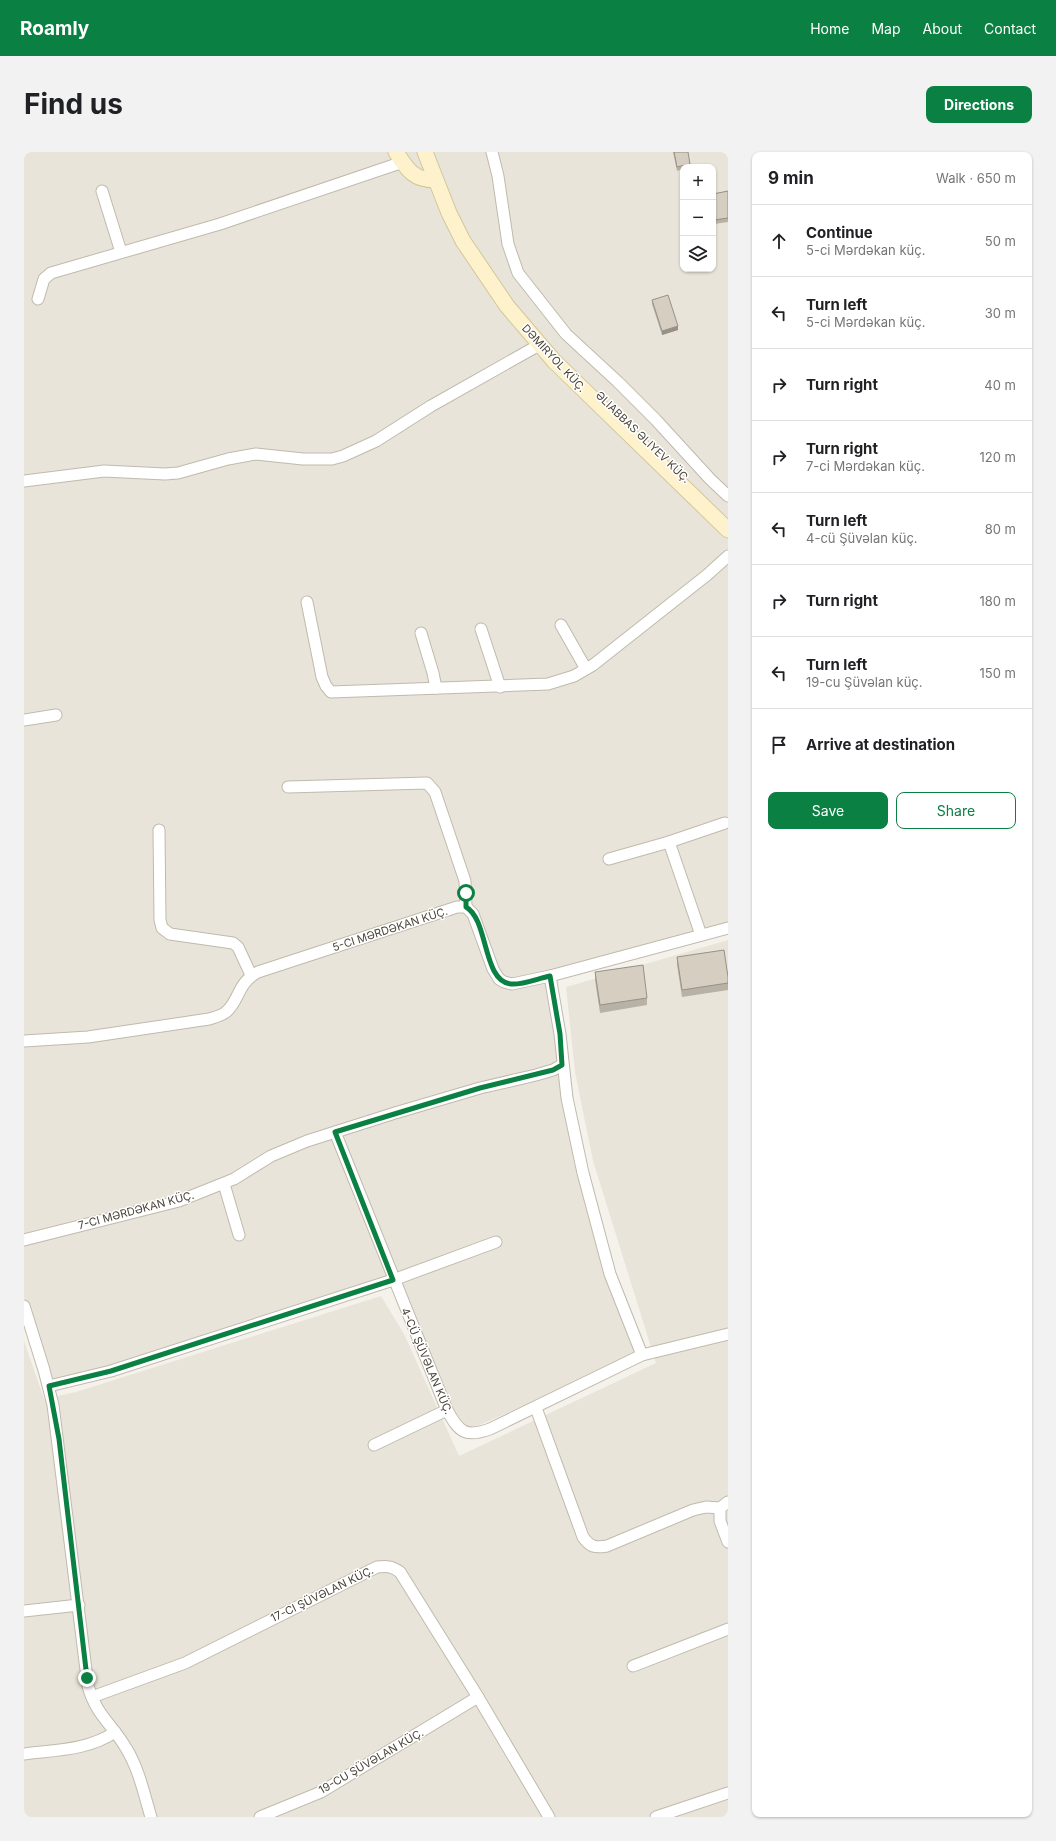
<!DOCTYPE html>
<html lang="en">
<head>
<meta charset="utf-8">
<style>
  :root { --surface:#fff; --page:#f2f2f2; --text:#202124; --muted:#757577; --line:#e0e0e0; --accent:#0b8043 }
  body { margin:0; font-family:Inter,sans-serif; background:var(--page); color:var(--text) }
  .controls { position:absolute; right:12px; top:12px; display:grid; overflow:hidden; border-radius:8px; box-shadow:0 1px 3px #0004 }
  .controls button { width:36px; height:36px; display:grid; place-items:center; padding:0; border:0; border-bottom:1px solid var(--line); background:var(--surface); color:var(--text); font:20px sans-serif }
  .stop { position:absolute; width:12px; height:12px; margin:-9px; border:3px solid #0b8043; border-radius:50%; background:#fff }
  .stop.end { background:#0b8043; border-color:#fff; box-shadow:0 1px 4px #0008 }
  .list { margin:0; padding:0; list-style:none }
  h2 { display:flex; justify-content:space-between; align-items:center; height:52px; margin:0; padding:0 16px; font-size:17px }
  h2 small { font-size:13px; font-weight:400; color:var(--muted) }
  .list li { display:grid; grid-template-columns:26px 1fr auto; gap:12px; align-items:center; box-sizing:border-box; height:72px; padding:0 16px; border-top:1px solid var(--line) }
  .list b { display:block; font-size:15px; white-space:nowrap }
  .list p { margin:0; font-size:13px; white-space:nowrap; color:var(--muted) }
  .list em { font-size:13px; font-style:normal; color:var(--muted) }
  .actions { display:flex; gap:8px; padding:12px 16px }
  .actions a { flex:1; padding:9px 0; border:1px solid var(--accent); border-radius:8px; text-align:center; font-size:14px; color:var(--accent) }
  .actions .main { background:var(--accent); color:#fff }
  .icon { flex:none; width:22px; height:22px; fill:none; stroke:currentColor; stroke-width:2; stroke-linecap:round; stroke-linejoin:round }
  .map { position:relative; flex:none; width:704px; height:1665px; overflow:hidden; border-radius:8px }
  header { display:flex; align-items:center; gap:24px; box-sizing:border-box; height:56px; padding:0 20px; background:var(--accent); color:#fff }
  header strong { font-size:19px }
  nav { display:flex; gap:22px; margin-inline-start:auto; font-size:14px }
  .intro { display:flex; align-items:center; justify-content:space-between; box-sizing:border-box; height:96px; padding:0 24px }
  h1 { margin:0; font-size:28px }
  .button { padding:10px 18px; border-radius:8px; background:var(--accent); color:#fff; font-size:14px; font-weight:700 }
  main { display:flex; gap:24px; padding:0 24px }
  aside { flex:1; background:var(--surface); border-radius:8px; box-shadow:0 1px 3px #0004 }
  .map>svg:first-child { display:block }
  .residential { fill:#e9e4d9; fill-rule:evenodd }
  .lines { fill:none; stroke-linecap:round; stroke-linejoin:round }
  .street-casing { stroke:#c0baad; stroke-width:13 }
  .secondary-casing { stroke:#d3c69b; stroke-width:17 }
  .street { stroke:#fff; stroke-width:11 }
  .secondary { stroke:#fdf2cc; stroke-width:15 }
  .wall { fill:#b8b1a5 }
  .shaded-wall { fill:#969086 }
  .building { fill:#d6cec0; stroke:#969086 }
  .route { stroke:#0b8043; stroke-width:5 }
  .labels { text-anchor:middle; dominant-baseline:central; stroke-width:3; stroke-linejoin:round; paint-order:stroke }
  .street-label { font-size:11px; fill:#494338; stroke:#fff }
</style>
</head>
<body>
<header>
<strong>Roamly</strong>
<nav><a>Home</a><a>Map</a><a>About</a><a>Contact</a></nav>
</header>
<div class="intro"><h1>Find us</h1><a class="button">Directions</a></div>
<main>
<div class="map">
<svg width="704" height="1665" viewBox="0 0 704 1665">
  <rect width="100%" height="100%" fill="#f5f2eb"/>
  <g class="residential">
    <path d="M 0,0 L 704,0 L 704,774 L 527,824 L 559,1021 L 618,1203 L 439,1280 L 369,1128 L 25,1234 L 0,1145 ZM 659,15 L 689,15 L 689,117 L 659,117 Z"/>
    <polygon points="704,788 704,1665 0,1665 0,1189 20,1247 52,1240 357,1144 380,1182 435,1304 632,1211 569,1009 551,920 542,835"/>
  </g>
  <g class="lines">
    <g class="street-casing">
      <g id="street">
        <polyline points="468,0 474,24 484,92 494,121 542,182 594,230 632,268 686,327 704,344"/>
        <polyline points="78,39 97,100"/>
        <polyline points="14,147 20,127 27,121 196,72 379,10"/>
        <polyline points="0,329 80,319 141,322 154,321 204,307 232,302 279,307 308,307 319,304 352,289 407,254 515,193"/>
        <polyline points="283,450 298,525 302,534 307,540 524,532 550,524 569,513 683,423 704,404"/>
        <polyline points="537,473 562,517"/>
        <polyline points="457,477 476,535"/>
        <polyline points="397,481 409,521 412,536"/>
        <polyline points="0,568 32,563"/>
        <polyline points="264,635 403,631 411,640 441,729 442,755"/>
        <polyline points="135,678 136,768 138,776 146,782 209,791 214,795 227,823"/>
        <polyline points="645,690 677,783"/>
        <polyline points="585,707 645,690 701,671"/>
        <polyline points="526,824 536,882 543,946 559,1021 586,1122 618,1203"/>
        <path d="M 0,889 L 64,885 L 185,867 C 191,865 197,864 202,860 C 216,848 213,831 234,820 L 433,755 L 442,755 L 449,762 L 469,817 L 475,827 L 480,830 L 488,832 L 526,824 L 704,776"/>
        <path d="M 311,980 L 423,1258 C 435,1280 441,1286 466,1277 L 618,1203 L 704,1182"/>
        <polyline points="200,1032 215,1083"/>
        <polyline points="0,1088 155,1049 210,1027 247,1004 283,989 371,961 456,936 512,923 529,918 538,913"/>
        <path d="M 0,1154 L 20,1218 L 29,1253 L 64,1534 C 72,1563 88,1572 102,1596 C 115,1617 120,1642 127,1665"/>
        <polyline points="25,1234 87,1219 369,1128 472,1090"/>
        <path d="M 512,1256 L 559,1385 C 566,1395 571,1396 583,1394 L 669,1358 L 682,1355 L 696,1356"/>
        <polyline points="350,1293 423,1258"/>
        <polyline points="704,1350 696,1356 696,1369 704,1390"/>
        <polyline points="0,1459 55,1453"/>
        <polyline points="609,1514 704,1477"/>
        <path d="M 68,1545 L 161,1511 L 353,1415 C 362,1414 368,1414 376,1420 L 454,1545 L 525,1665"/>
        <path d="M 0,1602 C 31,1598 65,1598 91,1580"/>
        <polyline points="236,1665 297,1640 454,1545"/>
        <polyline points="632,1665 704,1641"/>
      </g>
    </g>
    <g class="secondary-casing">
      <g id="secondary">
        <path d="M 372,0 C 383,17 389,28 411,28"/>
        <polyline points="401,0 425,61 439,89 483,154 530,209 704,378"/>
      </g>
    </g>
    <use href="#street" class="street"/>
    <use href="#secondary" class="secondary"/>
  </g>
  <g class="wall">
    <polygon points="649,0 664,0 666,15 659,15 659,17 653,19"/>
    <polygon points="704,39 704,70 690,72 689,67 689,42"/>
    <polygon points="628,148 654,178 638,183 628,152"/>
    <polygon points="653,805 704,825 704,838 658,845 653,813"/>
    <polygon points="571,820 623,846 623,853 576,861 571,828"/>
  </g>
  <polygon class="shaded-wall" points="654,174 654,178 638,183 638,179"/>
  <g class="building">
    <polygon points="650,0 664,0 666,12 653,15"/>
    <polygon points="704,39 704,66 690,68 689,63 689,42"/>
    <polygon points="644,143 654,174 638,179 628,148"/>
    <polygon points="700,798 704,825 704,831 658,838 653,805"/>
    <polygon points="619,813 623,846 576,853 571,820"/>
  </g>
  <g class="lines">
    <path class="route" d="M 63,1526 L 35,1287 L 25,1234 L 87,1219 L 369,1128 L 311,980 L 456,936 L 529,918 L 538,913 L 536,882 L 526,824 C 515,826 499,833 487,832 C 458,829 465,768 442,755 L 442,741"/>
  </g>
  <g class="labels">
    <g class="street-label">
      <text transform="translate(530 206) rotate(47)">DƏMIRYOL KÜÇ.</text>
      <text transform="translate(619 285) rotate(44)">ƏLIABBAS ƏLIYEV KÜÇ.</text>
      <text transform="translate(366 777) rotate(-18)">5-CI MƏRDƏKAN KÜÇ.</text>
      <text transform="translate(112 1058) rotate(-15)">7-CI MƏRDƏKAN KÜÇ.</text>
      <text transform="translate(403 1209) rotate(67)">4-CÜ ŞÜVƏLAN KÜÇ.</text>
      <text transform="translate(298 1442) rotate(-26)">17-CI ŞÜVƏLAN KÜÇ.</text>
      <text transform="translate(347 1609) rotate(-30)">19-CU ŞÜVƏLAN KÜÇ.</text>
    </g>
  </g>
</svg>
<div class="controls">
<button>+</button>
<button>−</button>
<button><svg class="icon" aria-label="layers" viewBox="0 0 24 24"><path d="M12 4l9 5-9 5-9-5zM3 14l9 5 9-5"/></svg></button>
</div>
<div class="stop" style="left:442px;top:741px"></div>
<div class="stop end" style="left:63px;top:1526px"></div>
</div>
<aside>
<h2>9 min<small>Walk · 650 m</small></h2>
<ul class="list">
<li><svg class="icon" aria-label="ahead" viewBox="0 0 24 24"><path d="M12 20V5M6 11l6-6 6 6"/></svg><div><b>Continue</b><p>5-ci Mərdəkan küç.</p></div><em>50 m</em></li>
<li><svg class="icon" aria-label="left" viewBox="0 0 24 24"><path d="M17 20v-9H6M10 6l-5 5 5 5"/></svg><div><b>Turn left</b><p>5-ci Mərdəkan küç.</p></div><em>30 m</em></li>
<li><svg class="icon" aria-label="right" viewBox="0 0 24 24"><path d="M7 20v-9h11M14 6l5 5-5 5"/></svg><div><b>Turn right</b></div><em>40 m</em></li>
<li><svg class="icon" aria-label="right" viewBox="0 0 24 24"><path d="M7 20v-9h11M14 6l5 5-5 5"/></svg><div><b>Turn right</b><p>7-ci Mərdəkan küç.</p></div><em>120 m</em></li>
<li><svg class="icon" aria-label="left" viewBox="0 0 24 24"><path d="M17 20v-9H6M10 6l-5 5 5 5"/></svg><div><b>Turn left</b><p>4-cü Şüvəlan küç.</p></div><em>80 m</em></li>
<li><svg class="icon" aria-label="right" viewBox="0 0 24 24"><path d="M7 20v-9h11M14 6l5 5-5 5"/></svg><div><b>Turn right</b></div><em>180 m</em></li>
<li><svg class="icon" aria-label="left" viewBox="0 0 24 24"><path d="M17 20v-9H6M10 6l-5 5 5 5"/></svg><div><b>Turn left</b><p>19-cu Şüvəlan küç.</p></div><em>150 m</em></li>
<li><svg class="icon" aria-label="arrive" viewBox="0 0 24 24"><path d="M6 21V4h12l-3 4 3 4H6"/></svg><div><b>Arrive at destination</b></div></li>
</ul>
<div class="actions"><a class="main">Save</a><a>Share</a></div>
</aside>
</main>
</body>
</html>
